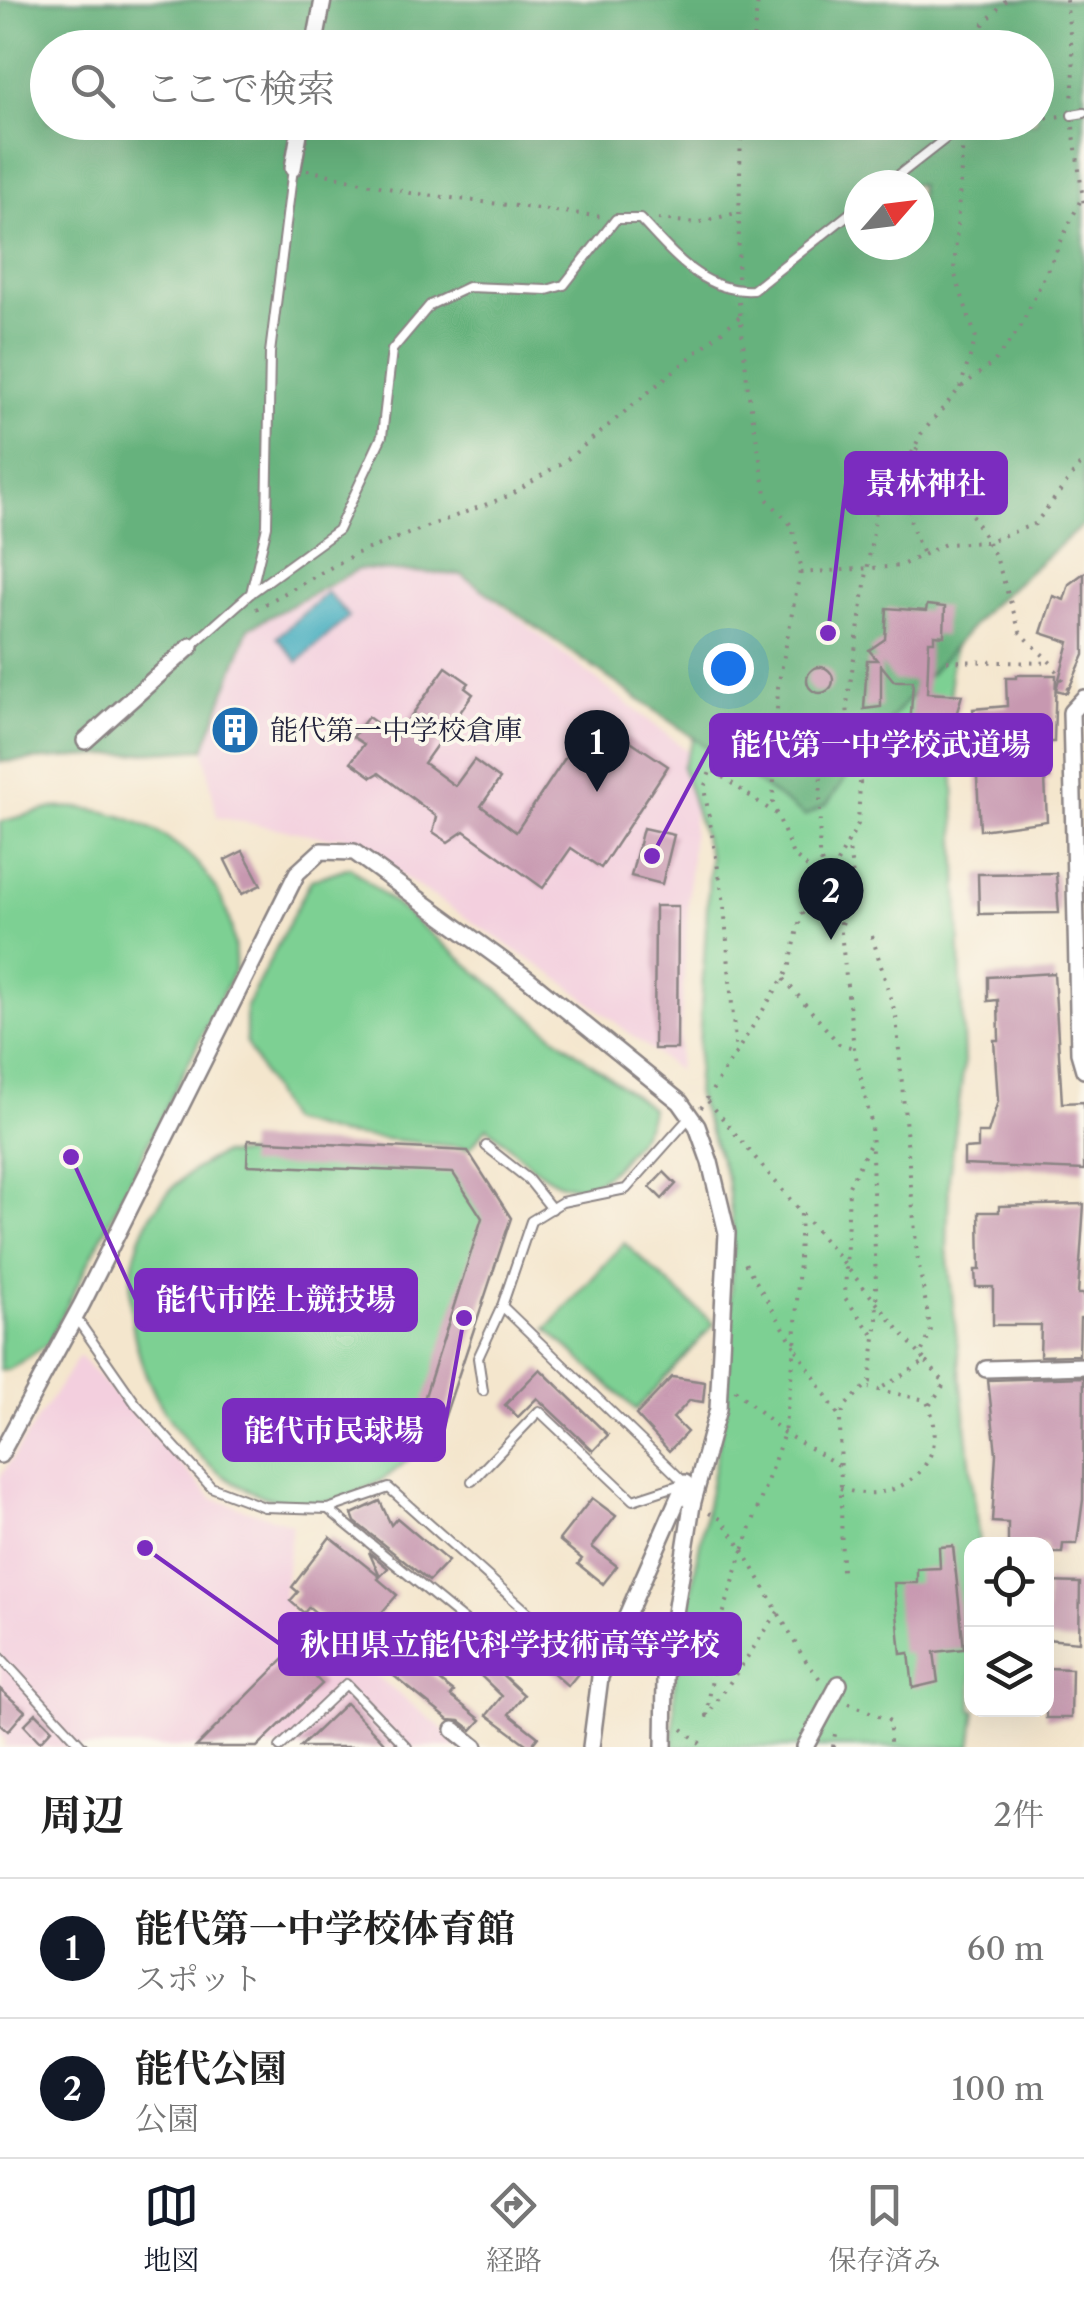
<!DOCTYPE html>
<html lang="ja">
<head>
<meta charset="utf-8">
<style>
  :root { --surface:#fff; --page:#f6f6f6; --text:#222; --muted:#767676; --line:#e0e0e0; --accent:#111827 }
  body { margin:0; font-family:"Libre Caslon Text","Noto Serif JP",serif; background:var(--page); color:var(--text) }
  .controls { position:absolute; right:30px; bottom:30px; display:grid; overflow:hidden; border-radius:20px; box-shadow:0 10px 40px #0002 }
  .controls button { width:90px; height:90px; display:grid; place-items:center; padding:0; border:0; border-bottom:2px solid var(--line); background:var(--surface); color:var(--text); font:50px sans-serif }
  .compass { position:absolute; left:844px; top:170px; width:90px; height:90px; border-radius:50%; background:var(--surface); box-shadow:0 10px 40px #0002; rotate:62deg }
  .you { position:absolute; left:728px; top:668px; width:35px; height:35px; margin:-25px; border:8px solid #fff; border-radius:50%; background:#1a73e8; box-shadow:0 0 0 15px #1a73e833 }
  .badge { display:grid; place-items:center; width:65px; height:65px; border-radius:50%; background:var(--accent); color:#fff; font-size:32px; font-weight:700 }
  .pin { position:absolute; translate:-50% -82px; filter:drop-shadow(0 2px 5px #0008) }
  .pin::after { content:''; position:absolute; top:52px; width:35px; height:30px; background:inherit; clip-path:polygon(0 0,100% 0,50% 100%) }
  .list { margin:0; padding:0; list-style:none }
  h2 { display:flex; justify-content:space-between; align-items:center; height:130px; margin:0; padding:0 40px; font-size:42px }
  h2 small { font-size:32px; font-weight:400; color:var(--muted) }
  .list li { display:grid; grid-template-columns:65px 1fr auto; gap:30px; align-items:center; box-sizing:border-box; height:140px; padding:0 40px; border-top:2px solid var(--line) }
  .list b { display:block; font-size:38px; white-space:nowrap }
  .list p { margin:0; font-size:32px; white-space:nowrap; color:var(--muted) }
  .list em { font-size:32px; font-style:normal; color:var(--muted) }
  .icon { flex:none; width:55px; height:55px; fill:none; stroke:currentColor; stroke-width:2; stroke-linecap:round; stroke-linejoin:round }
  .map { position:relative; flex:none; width:1084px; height:1747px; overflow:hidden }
  .search { position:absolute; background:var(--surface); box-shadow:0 10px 40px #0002; left:30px; right:30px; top:30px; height:110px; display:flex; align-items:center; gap:25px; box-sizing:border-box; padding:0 35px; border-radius:55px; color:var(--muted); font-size:38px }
  .sheet { height:410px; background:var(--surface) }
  nav { display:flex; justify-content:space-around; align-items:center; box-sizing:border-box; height:140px; border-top:2px solid var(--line); background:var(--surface); font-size:28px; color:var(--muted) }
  nav a { display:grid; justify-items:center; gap:5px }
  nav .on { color:var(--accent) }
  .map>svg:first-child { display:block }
  .built { fill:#f3cfde }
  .green { fill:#7dd093; stroke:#507967; stroke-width:2.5 }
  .forest { fill:#66b27d; stroke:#446a5c; stroke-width:2.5; fill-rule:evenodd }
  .water { fill:#3eaabd; stroke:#30667c; stroke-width:2.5 }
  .building { fill:#c798b0 }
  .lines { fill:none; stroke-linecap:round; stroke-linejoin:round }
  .lane-casing { stroke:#8b8484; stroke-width:12 }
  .street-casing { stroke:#8b8484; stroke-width:20 }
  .path { stroke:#8b8484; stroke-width:4; stroke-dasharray:2.5 8; stroke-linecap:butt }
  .lane { stroke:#fff; stroke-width:8 }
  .street { stroke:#fff; stroke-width:15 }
  .labels { text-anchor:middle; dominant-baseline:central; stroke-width:8; stroke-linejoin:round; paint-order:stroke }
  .poi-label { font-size:28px; fill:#22223b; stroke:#fbf7ec; text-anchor:start }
  .leader { fill:none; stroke:#7b2cbf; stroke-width:4 }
  .callout-dot { fill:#7b2cbf; stroke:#fbf7ec; stroke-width:4 }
  .callout { fill:#7b2cbf; stroke:#7b2cbf; stroke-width:4 }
  .callout-label { font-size:30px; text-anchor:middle; font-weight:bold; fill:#fff }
</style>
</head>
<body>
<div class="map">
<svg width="1084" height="1747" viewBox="0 0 1084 1747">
  <rect width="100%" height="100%" fill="#fbf7ec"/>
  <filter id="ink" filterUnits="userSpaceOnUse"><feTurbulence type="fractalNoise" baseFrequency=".01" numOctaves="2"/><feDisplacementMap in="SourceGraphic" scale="20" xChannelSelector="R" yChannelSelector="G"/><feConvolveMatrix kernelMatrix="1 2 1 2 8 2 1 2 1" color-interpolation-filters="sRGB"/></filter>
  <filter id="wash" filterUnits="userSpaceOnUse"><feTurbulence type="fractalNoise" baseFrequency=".0048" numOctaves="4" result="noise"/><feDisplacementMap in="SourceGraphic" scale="40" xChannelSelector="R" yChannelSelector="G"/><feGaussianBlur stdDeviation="2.25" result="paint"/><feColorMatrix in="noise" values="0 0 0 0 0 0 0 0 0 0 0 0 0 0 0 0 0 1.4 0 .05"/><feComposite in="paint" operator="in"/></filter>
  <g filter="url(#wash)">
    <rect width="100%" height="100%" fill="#f4e6cd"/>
    <g class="built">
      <polygon points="358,569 462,575 697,758 678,1071 561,980 341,836 329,838 217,817 204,749 249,628"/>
      <polygon points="79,1356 213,1499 292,1524 284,1596 294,1612 466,1747 4,1747 5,1740 0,1736 0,1477"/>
    </g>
    <g class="green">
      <polygon points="1043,193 950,672 964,1065 949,1176 947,1249 979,1544 972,1544 972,1710 976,1710 971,1747 673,1747 675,1678 725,1408 733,1230 727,1178 696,1094 710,858 682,767 756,588"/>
      <path d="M 53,808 C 147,802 240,868 235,969 L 48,1344 L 10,1369 L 0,1370 L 0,822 Z"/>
      <path d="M 350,867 L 552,1034 L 651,1108 C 649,1130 634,1143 620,1161 C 571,1221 532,1162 487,1127 L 470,1148 L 337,1134 L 288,1121 L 246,1043 L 246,1007 L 311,880 Z"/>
      <path d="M 222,1154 L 459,1156 L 501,1221 L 417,1451 C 227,1642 0,1256 222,1154 Z"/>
      <polygon points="624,1243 714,1324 636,1410 547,1329"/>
    </g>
    <path class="forest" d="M 0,0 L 1084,0 L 1084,524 L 989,607 L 881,730 L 827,804 L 805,816 L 462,575 L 359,569 L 249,628 L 204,749 L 0,762 ZM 48,48 L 1036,48 L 1036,122 L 48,122 ZM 859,185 L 919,185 L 919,245 L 859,245 Z"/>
    <polygon class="water" points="327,592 349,617 298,662 277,637"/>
    <g id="blocks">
      <g class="building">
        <polygon points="1084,573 1084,655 1067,693 1056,690 1069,642 1041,633 1053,596 1064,600 1069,584"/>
        <polygon points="927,605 945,607 944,636 934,635 934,641 929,641 927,693 962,695 951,732 910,729 913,681 894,681 881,665 881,707 864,709 867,660 877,660 869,650 885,639 887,608 926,611"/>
        <circle cx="820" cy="680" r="13"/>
        <polygon points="446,667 469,683 465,688 473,694 424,763 455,786 474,760 500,779 481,806 516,832 593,716 668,766 601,868 571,848 543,888 464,831 448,842 433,832 437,817 379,773 372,777 351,762 364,744 353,737 368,717 396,737"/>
        <polygon points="1016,675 1056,675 1054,742 1048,742 1050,778 1045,779 1047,821 980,830 973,709 1007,706 1006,678 1016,678"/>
        <polygon points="643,828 674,835 662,884 631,876"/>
        <polygon points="243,851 261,885 242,894 225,860"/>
        <polygon points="1056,873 1059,913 979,914 978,874"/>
        <polygon points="655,906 678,906 677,1049 654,1049"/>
        <polygon points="1054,973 1062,1103 1084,1102 1084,1170 964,1165 964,1149 978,1148 978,1133 988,1133 998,1101 994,1040 999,1040 998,1000 988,1001 988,977"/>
        <polygon points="248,1140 468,1151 511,1218 442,1425 418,1418 482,1218 453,1173 247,1165"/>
        <polygon points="664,1172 676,1184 662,1199 650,1187"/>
        <polygon points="1084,1204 1078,1294 1084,1294 1084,1318 1080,1318 1079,1355 1040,1356 1041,1325 993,1325 993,1287 976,1287 975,1270 980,1270 979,1212 999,1212 999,1206"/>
        <polygon points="540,1369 608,1435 593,1451 537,1398 518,1417 505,1405"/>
        <polygon points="672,1377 705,1382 703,1402 690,1400 673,1418 687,1432 669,1451 636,1415"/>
        <polygon points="1084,1377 1083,1500 1077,1544 1063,1544 1062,1553 1046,1553 1046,1544 1008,1544 1008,1523 992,1522 996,1453 988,1380"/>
        <polygon points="592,1498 616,1516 592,1547 617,1566 603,1584 578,1564 582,1559 559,1540"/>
        <polygon points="380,1501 391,1525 397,1518 448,1561 429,1581 355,1522 352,1514"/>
        <polygon points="330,1537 380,1577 369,1552 388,1568 378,1579 397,1595 370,1626 454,1692 451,1696 481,1720 472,1730 460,1721 449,1720 354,1644 360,1636 337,1617 331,1625 309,1607 304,1613 290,1601 298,1592 292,1587"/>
        <polygon points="953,1546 964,1649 934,1652 938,1682 913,1688 909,1653 901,1654 894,1583 917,1583 917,1569 940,1568 939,1547"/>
        <polygon points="1046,1582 1080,1583 1079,1642 1046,1639"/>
        <polygon points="291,1652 322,1684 257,1747 196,1747"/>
        <polygon points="562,1655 581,1670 568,1686 550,1670"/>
        <polygon points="492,1665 524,1695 509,1714 538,1737 530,1747 487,1715 502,1696 481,1676"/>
        <polygon points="1046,1668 1072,1669 1071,1718 1046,1718"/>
        <polygon points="0,1689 25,1711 8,1731 0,1724"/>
        <polygon points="346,1703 388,1747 300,1747"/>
        <polygon points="36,1713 52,1729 40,1742 24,1725"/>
      </g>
    </g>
  </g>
  <g filter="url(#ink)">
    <use href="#blocks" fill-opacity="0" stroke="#8b8484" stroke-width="2.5"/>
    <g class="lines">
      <g class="lane-casing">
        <g id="lane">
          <polyline points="1072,115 1084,113"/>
          <polyline points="886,185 964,124"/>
          <polyline points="251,593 267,526 270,353 293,168"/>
          <path d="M 191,646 L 251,593 L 338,530 L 382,436 L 392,350 L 430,305 L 468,287 L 547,290 L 564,285 L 616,219 L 640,219 C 672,252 702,293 753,290 L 859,206"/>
          <polyline points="486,1146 528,1179 552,1209"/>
          <polyline points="502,1306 531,1221 562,1202 626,1189 690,1117"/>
          <polyline points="76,1318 136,1404 211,1487 264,1507 328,1509 389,1488 600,1677"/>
          <polyline points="472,1481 539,1411 633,1500 685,1483 502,1306 478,1358 483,1391"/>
          <polyline points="328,1509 520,1666"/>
          <polyline points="0,1657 83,1747"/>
          <polyline points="280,1747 346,1684 407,1747"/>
        </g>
      </g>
      <g class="street-casing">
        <g id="street">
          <polyline points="314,48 323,0"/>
          <polyline points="293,168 301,122"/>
          <polyline points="1084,698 1071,712 1079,1053 1084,1070"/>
          <polyline points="85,741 191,646"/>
          <polyline points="986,1369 1084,1366"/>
          <polyline points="0,1455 82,1304 297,873 321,851 354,852 528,979 680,1102 697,1126 710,1162 727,1233 718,1409 692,1505 665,1677 664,1747"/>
          <polyline points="454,1730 475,1747"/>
          <polyline points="591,1747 600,1677 685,1483 692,1505"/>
          <polyline points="805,1747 839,1684"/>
        </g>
      </g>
      <g class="path">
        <polyline points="1066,0 1074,68 1072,102"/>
        <polyline points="752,48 758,0"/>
        <polyline points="961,48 1006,0"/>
        <polyline points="1036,119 1062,116"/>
        <polyline points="974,123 990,122"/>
        <polyline points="1073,127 1084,206"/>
        <polyline points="307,170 411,193 604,217"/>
        <polyline points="658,219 696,223 737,213"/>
        <polyline points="738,278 741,122"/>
        <polyline points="739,302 748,390 767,499 792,526 801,566 778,687 773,803 793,855 826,883"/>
        <polyline points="960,388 976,338 954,272 963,139"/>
        <path d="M 917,448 C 904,492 903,511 923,554"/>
        <polyline points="972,515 996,557 1020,632 1051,663 1069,690"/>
        <polyline points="800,573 900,566 945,544 986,542 1035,524 1084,460"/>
        <polyline points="256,609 355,554 511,495 569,458 739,317"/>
        <polyline points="947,661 1051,663"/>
        <polyline points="822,725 819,855 839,915 854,1048 871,1122 877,1319 870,1382 846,1405 840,1418 842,1574"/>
        <polyline points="842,924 855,892 848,841"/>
        <polyline points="872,936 896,1016 917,1255 931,1332 920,1355 926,1361 878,1390"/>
        <polyline points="784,979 839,1044 854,1048"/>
        <polyline points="736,1056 724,903 704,788 711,769 776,814"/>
        <polyline points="708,1101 920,1355"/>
        <polyline points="701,1108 789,969 801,915 826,883 858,824 860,782 850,748 847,704 878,498 904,470 921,434 960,388 994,362 1020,328 1081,199"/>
        <polyline points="869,1146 849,1186 845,1298 874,1336"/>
        <polyline points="801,1214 795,1347 839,1416"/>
        <polyline points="926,1362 945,1383 929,1406"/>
        <polyline points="735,1390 784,1433 840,1466"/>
        <path d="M 840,1488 C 899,1510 957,1460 926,1400 L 869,1388"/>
        <polyline points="709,1513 721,1519 743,1550 784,1433 795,1347 742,1258"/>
        <polyline points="743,1550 718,1631 707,1716 778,1612"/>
        <polyline points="743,1550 803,1657 823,1683"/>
        <polyline points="849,1703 890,1721 890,1747"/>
        <polyline points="682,1729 705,1747"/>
        <polyline points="833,1747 836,1727"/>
      </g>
      <use href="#lane" class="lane"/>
      <use href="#street" class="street"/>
    </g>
  </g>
  <defs>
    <g id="building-disc" transform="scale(2.5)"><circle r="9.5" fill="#1f6fb2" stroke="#fbf7ec"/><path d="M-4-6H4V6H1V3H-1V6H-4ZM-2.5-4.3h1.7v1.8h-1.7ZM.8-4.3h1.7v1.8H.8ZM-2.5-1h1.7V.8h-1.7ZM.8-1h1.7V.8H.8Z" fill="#fff"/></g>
  </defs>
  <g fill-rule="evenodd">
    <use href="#building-disc" x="235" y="730"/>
  </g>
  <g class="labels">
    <g class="poi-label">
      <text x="270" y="730">能代第一中学校倉庫</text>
    </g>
  </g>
  <path class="leader" d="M828 633L846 483M652 856L711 745M71 1157L136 1300M464 1318L444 1430M145 1548L280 1644"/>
  <g class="callout-dot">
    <circle cx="828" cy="633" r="10"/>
    <circle cx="652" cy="856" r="10"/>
    <circle cx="71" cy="1157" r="10"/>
    <circle cx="464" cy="1318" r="10"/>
    <circle cx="145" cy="1548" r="10"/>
  </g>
  <g class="callout">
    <rect x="846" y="453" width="160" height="60" rx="10"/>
    <rect x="711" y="715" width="340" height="60" rx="10"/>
    <rect x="136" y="1270" width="280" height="60" rx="10"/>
    <rect x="224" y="1400" width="220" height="60" rx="10"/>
    <rect x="280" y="1614" width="460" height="60" rx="10"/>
  </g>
  <g class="callout-label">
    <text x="926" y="494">景林神社</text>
    <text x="881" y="755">能代第一中学校武道場</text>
    <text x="276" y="1310">能代市陸上競技場</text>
    <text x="334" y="1441">能代市民球場</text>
    <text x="510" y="1655">秋田県立能代科学技術高等学校</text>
  </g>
</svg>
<div class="controls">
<button><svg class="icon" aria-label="locate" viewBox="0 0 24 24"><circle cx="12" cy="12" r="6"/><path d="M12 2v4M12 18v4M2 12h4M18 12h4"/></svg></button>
<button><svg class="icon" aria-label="layers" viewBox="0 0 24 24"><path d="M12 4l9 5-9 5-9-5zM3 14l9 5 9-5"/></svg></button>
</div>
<svg class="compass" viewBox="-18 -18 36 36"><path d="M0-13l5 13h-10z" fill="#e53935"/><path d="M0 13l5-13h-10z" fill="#767676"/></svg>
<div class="you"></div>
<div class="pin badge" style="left:597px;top:792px">1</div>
<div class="pin badge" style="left:831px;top:940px">2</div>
<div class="search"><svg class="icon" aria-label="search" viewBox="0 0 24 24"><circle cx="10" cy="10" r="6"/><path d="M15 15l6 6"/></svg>ここで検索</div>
</div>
<section class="sheet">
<h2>周辺<small>2件</small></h2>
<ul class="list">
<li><span class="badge">1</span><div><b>能代第一中学校体育館</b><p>スポット</p></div><em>60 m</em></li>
<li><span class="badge">2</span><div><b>能代公園</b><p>公園</p></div><em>100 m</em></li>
</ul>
</section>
<nav>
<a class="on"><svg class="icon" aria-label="map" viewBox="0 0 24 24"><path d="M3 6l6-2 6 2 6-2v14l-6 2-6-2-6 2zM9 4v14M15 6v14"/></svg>地図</a>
<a><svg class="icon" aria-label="directions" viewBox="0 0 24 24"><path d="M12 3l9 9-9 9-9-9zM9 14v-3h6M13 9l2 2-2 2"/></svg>経路</a>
<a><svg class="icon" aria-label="saved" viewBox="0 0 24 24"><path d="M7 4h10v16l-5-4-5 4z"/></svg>保存済み</a>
</nav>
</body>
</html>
